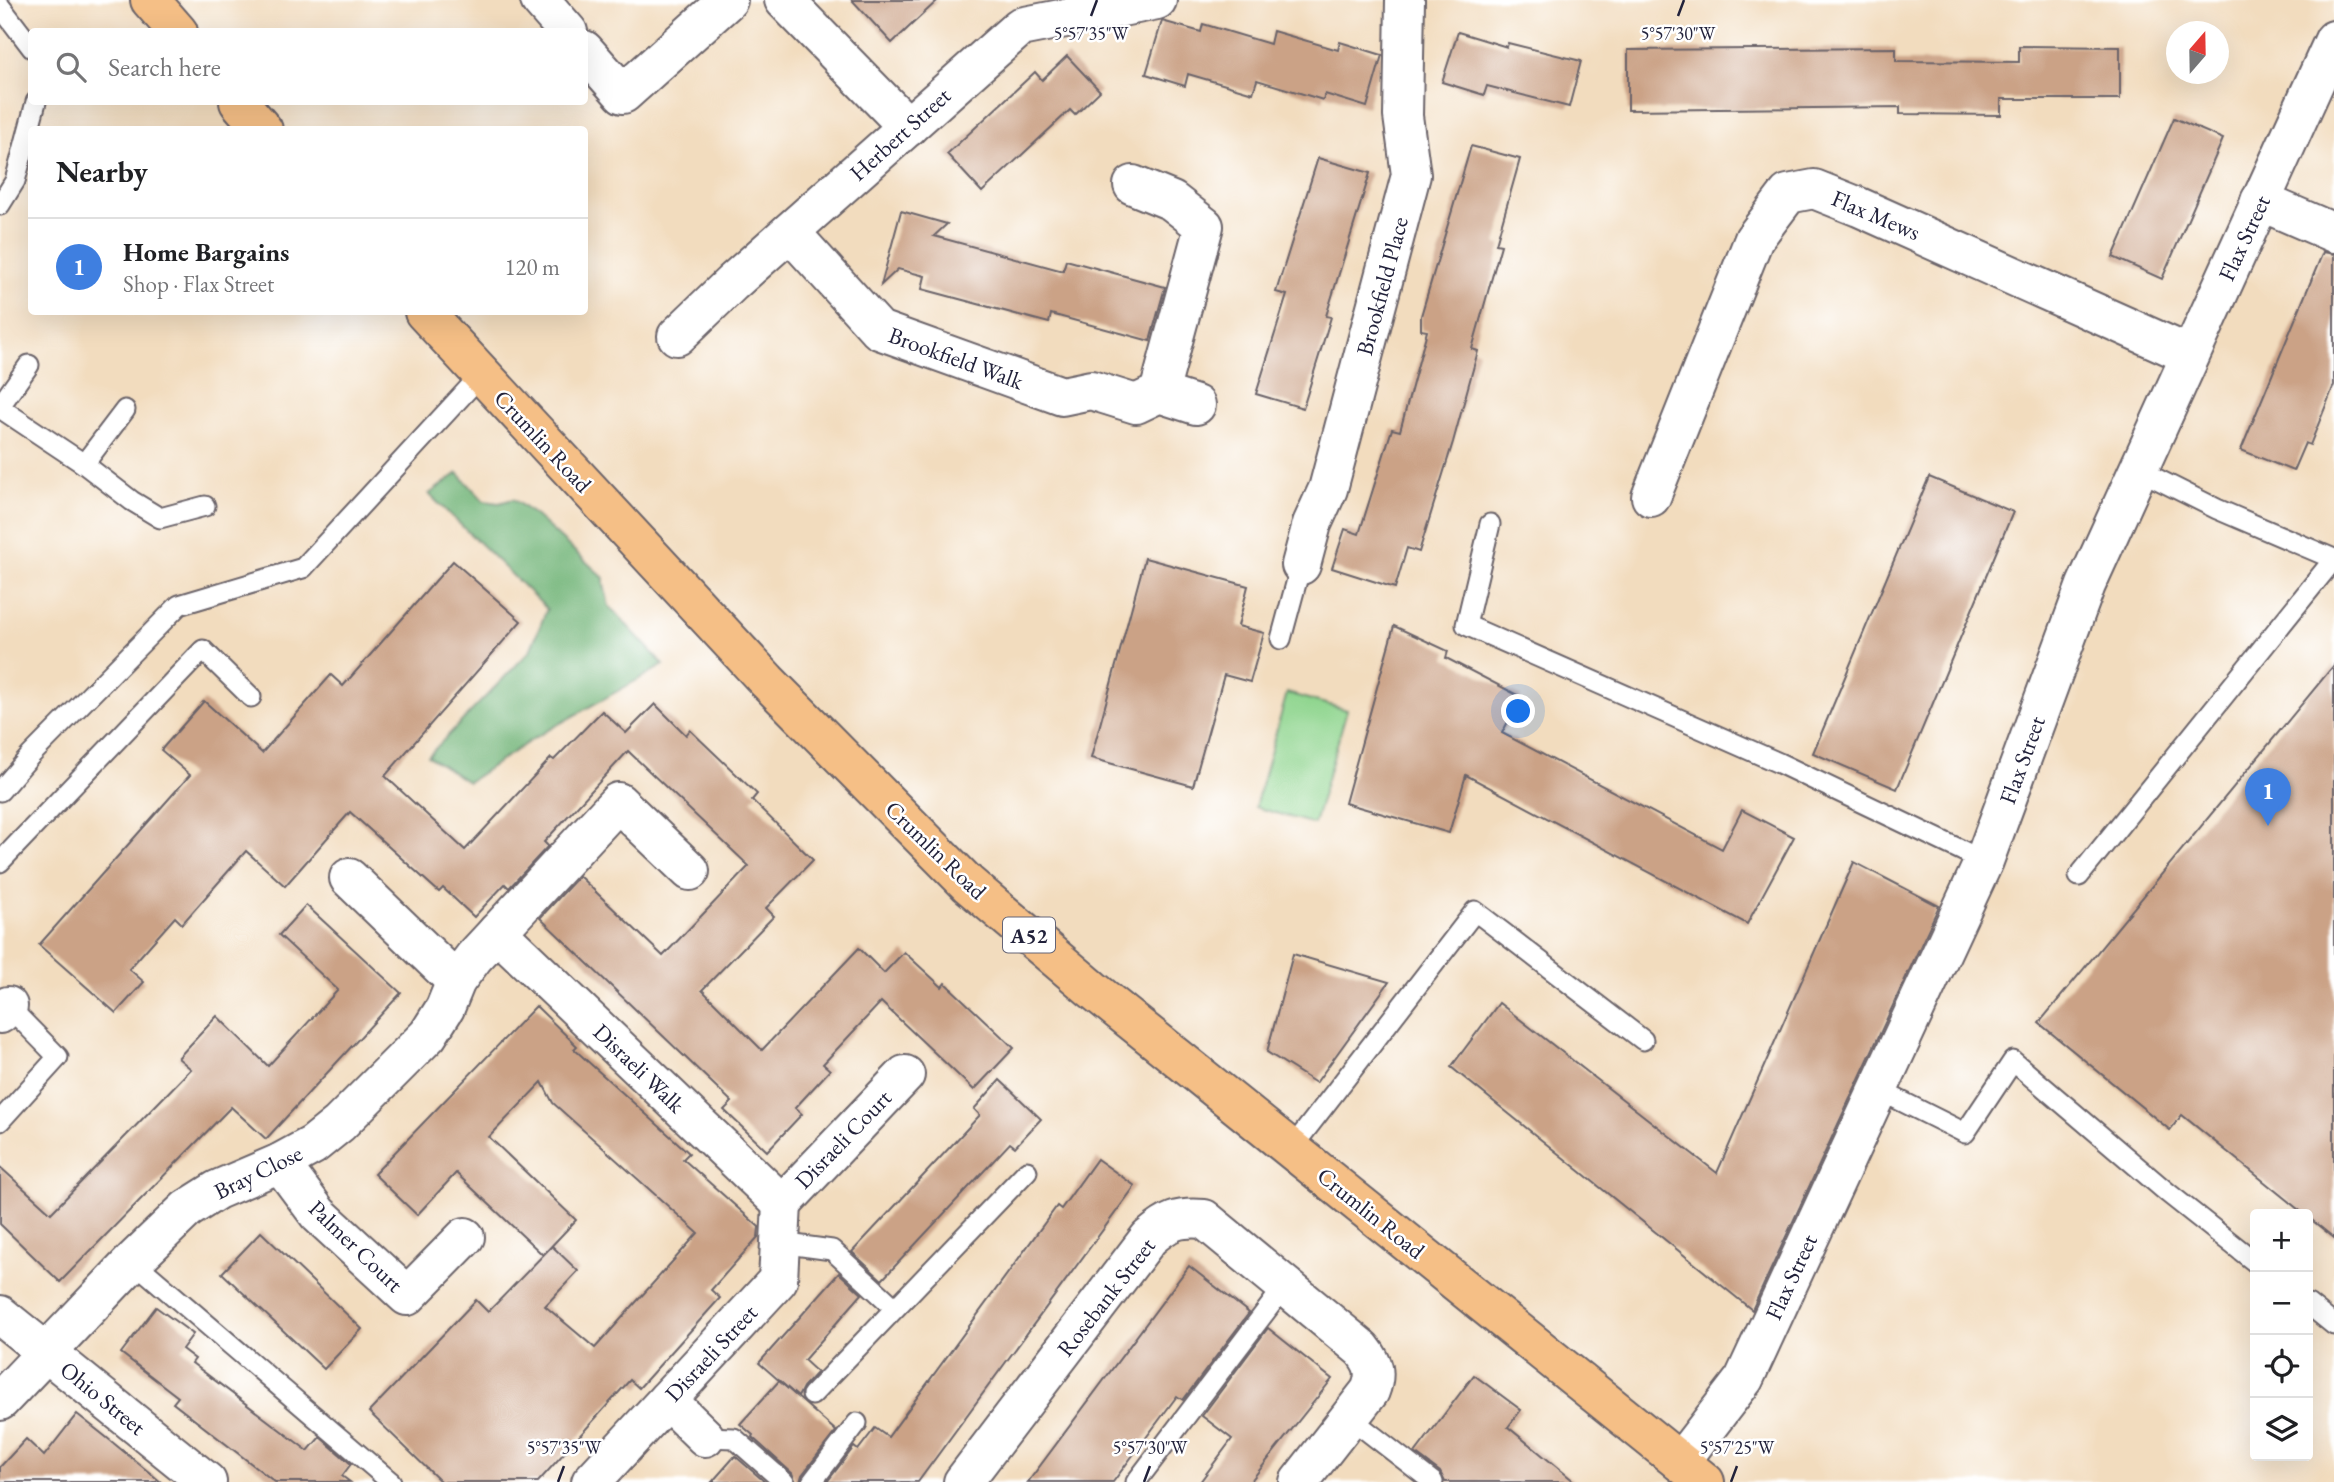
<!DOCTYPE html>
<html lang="en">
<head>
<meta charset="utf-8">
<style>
  :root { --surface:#fff; --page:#f2f2f2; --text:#202124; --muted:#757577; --line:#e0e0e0; --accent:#c8321e }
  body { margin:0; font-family:"EB Garamond",serif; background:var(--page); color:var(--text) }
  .controls { position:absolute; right:21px; bottom:21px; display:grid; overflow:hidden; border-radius:7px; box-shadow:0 7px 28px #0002 }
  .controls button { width:63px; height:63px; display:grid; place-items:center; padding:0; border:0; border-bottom:2px solid var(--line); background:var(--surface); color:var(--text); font:35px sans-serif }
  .compass { position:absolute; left:2166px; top:21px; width:63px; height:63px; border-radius:50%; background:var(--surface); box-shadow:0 7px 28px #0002; rotate:20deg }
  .you { position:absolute; left:1519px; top:712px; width:24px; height:24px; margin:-18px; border:5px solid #fff; border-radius:50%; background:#1a73e8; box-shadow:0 0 0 10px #1a73e833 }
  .badge { display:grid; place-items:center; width:46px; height:46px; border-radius:50%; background:var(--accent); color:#fff; font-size:23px; font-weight:700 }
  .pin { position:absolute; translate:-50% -58px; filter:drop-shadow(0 2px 4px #0008) }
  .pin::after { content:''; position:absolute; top:37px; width:24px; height:21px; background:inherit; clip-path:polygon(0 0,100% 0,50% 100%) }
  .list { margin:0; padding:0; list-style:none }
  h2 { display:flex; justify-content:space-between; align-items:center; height:91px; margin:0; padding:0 28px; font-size:30px }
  h2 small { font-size:23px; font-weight:400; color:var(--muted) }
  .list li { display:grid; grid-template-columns:46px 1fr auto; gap:21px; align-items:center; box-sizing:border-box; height:98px; padding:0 28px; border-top:2px solid var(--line) }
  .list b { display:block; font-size:26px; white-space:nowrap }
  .list p { margin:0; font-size:23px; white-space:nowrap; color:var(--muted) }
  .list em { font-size:23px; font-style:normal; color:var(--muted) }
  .icon { flex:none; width:38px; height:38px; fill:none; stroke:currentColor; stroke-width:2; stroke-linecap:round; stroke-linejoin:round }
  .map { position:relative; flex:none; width:2334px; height:1482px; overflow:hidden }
  .search { position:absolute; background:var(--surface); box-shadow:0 7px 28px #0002; left:28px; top:28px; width:560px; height:77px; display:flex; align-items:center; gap:18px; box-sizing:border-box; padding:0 24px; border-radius:7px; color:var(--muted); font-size:26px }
  .panel { position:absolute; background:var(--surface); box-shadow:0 7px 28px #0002; left:28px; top:126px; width:560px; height:189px; border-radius:7px }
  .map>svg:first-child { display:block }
  .green { fill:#90d58f; stroke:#597c65; stroke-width:2 }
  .forest { fill:#74b67a; stroke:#4b6c5a; stroke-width:2 }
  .building { fill:#cba286 }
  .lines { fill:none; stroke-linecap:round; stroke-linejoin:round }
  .lane-casing { stroke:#6b6369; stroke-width:23 }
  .street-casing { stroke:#6b6369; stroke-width:42 }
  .primary-casing { stroke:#6b6369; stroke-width:42 }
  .lane { stroke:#fff; stroke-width:19 }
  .street { stroke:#fff; stroke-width:38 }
  .primary { stroke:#f5bf86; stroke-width:38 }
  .ticks { fill:none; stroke:#22223b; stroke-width:2.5 }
  .labels { text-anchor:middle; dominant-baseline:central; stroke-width:5; stroke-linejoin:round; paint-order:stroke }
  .shield { fill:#fff; stroke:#646476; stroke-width:2 }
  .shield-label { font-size:21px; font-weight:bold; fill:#22223b }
  .street-label { font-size:23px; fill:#22223b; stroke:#fff }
  .ticks-label { font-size:18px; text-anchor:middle; fill:#22223b; stroke:#fff; stroke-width:5; stroke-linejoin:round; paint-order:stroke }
</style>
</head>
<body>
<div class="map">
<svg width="2334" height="1482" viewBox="0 0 2334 1482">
  <rect width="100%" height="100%" fill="#fff"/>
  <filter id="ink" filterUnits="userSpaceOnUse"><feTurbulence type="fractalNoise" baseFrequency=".0143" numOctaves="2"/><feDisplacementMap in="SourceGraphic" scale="14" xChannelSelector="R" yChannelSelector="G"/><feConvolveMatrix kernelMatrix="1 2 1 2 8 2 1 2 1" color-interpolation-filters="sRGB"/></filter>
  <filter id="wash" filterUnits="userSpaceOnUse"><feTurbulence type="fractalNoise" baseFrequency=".00686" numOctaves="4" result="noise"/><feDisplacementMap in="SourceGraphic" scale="28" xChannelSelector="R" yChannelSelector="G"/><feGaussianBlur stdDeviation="1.57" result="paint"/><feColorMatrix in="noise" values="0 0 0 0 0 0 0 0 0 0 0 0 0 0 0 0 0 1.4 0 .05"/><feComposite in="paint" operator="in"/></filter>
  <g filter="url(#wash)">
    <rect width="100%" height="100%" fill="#f2dcbe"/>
    <polygon class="green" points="1287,693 1347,710 1314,824 1255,807"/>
    <polygon class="forest" points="458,473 484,501 499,503 513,499 537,517 604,578 604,585 609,606 664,665 536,737 468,782 428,756 530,651 547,609 429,494"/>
    <g id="blocks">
      <g class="building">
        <polygon points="852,0 938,0 892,43"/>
        <polygon points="1162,21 1201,32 1203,24 1270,44 1273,31 1338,50 1340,42 1382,55 1367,107 1325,94 1323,100 1257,80 1253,93 1188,74 1185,86 1146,74"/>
        <polygon points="1458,32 1507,47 1508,43 1581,61 1569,107 1487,86 1484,95 1442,82"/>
        <polygon points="2019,46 2120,47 2120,99 2001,99 2001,115 1900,114 1900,107 1628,110 1628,50 1896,48 1896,61 2019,62"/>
        <polygon points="1067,56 1100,91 1075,115 1070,110 982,192 947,154 1035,72 1042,80"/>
        <polygon points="2174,118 2223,139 2162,279 2113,257"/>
        <polygon points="1471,146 1520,159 1496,244 1501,245 1472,349 1478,351 1453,442 1419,552 1407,548 1395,588 1332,568 1345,529 1359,534 1392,429 1400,431 1427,331 1421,330 1421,316"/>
        <polygon points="1318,158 1370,173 1326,316 1331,317 1303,408 1256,394 1287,295 1276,292"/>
        <polygon points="901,211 947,224 934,236 1063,271 1066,260 1165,287 1150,341 1051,314 1049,323 922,289 925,276 898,269 881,285"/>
        <polygon points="2323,252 2334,254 2334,385 2310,445 2305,443 2293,471 2241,450"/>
        <polygon points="1929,477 2013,512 1897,789 1813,753"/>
        <polygon points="1145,558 1248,586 1238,626 1264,633 1250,682 1224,675 1193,786 1091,758"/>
        <polygon points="453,561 521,621 385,776 465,850 551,758 554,760 602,711 626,733 655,704 686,735 690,730 757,794 752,800 813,860 766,908 774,916 702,990 762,1050 859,948 884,973 904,952 942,987 945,983 1014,1048 974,1090 881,1002 823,1064 830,1070 795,1108 802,1114 767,1151 724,1110 732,1102 540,918 579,876 663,956 749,866 628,751 544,842 548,846 509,888 505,884 474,917 443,888 439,892 350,812 285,886 246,851 182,924 175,917 129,969 144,982 116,1013 39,945 190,775 161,750 204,701 262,753 331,675 343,686"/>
        <polygon points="1394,626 1448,651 1446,658 1521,697 1502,733 1722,849 1742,810 1794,837 1747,924 1466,775 1449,833 1345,803"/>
        <polygon points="2334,665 2334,1238 2308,1217 2308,1214 2304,1214 2182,1115 2170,1130 2039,1023"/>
        <polygon points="1854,862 1939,906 1752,1310 1451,1067 1499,1003 1717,1173"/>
        <polygon points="306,905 401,993 266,1139 231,1107 60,1282 0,1224 0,1167 51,1213 191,1069 178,1058 217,1016 268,1066 338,990 279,935"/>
        <polygon points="1293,954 1389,982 1316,1083 1267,1052"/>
        <polygon points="536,1006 577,1046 574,1049 689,1153 683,1159 759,1227 758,1237 711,1290 720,1298 639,1388 630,1380 538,1482 441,1482 369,1412 476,1300 488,1312 552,1246 578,1271 545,1306 595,1348 698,1233 553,1103 542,1082 489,1137 576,1220 543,1255 456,1173 417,1215 374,1174"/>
        <polygon points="1000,1080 1041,1119 1015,1147 1010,1143 882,1280 852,1252 980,1115 974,1109"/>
        <polygon points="1097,1159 1135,1186 918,1482 827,1482 854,1447 858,1450 875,1428 888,1437 1057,1206 1061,1209"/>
        <polygon points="261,1232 362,1329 324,1369 222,1273"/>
        <polygon points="1189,1266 1249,1313 1183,1400 1177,1396 1113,1482 1028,1482"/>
        <polygon points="839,1273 862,1294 804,1360 817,1372 803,1387 798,1397 759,1363"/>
        <polygon points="156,1307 193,1334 182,1349 195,1359 192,1363 308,1451 320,1437 351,1464 342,1476 350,1482 275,1482 173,1403 178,1397 121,1353"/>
        <polygon points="1268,1328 1332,1379 1250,1482 1200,1482 1232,1439 1202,1416"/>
        <polygon points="1474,1375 1521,1410 1508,1427 1575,1482 1445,1482 1440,1472 1415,1453"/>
        <polygon points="779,1381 836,1431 802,1475 800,1482 796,1482 792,1473 752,1437 753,1435 740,1424"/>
        <polygon points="77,1414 106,1437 161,1482 0,1482 0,1467 26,1439 44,1456"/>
        <polygon points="735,1456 765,1482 712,1482"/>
      </g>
    </g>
  </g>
  <g filter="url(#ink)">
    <use href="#blocks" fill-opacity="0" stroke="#6b6369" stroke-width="2"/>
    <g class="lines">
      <g class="lane-casing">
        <g id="lane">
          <polyline points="0,6 32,48"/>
          <polyline points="0,205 15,181 36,102"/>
          <polyline points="0,406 29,365"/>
          <polyline points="0,408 84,464 125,410"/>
          <polyline points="84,464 132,501 160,518 205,506"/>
          <polyline points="2139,470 2217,509 2334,559"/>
          <polyline points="1490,524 1466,625 1779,763 1984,861"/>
          <polyline points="1281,639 1301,565"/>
          <polyline points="0,791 31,755 179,605 303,568 481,375"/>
          <polyline points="0,862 203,650 251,697"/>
          <polyline points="2079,876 2334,559"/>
          <polyline points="1879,1090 1965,1133 2013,1061 2168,1193 2255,1262"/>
          <polyline points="0,1121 58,1057 4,1002"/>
          <polyline points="1291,1149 1475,911 1643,1040"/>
          <polyline points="780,1243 832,1250 895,1308"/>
          <polyline points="133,1261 391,1482"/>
          <polyline points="2308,1304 2334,1325"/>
          <polyline points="812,1395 1027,1171"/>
          <polyline points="1349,1417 1433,1482"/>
          <polyline points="705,1437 734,1438 784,1482"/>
          <polyline points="812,1482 857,1423"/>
          <polyline points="1136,1482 1285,1286"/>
        </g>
      </g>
      <g class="street-casing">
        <g id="street">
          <polyline points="540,0 568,32"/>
          <polyline points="784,0 908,127"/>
          <polyline points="584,50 623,94 728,0"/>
          <polyline points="1133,185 1172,201 1204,226 1159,393"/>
          <polyline points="2260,201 2334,233"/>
          <polyline points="790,232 879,330 1062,396 1091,390 1136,404 1159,393 1196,405"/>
          <polyline points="677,336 732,283 1020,27 1157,0"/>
          <polyline points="1651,497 1754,239 1788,194 1814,189 1859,207 2190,355"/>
          <polyline points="1301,565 1312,524 1328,489 1411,175 1403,116 1405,0"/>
          <polyline points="349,878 456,981"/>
          <polyline points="497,932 782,1204"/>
          <polyline points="0,1014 8,1006"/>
          <polyline points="280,1163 318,1214 407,1296 465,1237"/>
          <polyline points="782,1204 905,1075"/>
          <polyline points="0,1315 207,1482"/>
          <polyline points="667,1400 705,1437"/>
          <polyline points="0,1401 133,1261 187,1209 217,1190 280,1163 313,1145 339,1124 428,1035 445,1008 456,981 474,957 618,802 690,871"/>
          <polyline points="1680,1462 1744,1379 1984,861 2086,585 2334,40"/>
          <polyline points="591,1482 778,1280 782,1204"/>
          <path d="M 963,1482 L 1149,1238 C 1169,1221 1177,1217 1204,1219 L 1362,1349 C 1374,1364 1377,1373 1370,1391 L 1299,1482"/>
        </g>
      </g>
      <g class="primary-casing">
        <g id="primary">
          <polyline points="150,0 178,32"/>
          <polyline points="239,102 263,130"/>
          <polyline points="424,312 767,681 968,884 1092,989 1705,1482"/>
        </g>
      </g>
      <use href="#lane" class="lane"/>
      <use href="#street" class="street"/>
      <use href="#primary" class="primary"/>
    </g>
  </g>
  <path class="ticks" d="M 1091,16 L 1097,0M 1678,16 L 1684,0M 558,1482 L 564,1466M 1144,1482 L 1150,1466M 1731,1482 L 1737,1466"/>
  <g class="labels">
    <rect class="shield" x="1003" y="917.5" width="52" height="35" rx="5"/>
    <g class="shield-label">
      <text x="1029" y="935">A52</text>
    </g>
    <g class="street-label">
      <text transform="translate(900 134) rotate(-42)">Herbert Street</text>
      <text transform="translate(1876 215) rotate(23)">Flax Mews</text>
      <text transform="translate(2244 238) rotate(-65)">Flax Street</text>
      <text transform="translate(1382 286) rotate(-75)">Brookfield Place</text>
      <text transform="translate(956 358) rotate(20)">Brookfield Walk</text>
      <text transform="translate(543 441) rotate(47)">Crumlin Road</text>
      <text transform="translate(2022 760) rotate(-70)">Flax Street</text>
      <text transform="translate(936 850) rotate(44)">Crumlin Road</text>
      <text transform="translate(639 1068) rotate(44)">Disraeli Walk</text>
      <text transform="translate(843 1139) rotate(-46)">Disraeli Court</text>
      <text transform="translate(258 1172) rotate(-26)">Bray Close</text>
      <text transform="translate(1371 1213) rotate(39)">Crumlin Road</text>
      <text transform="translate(356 1246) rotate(44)">Palmer Court</text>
      <text transform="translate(1791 1277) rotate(-65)">Flax Street</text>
      <text transform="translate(1106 1297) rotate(-52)">Rosebank Street</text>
      <text transform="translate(711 1353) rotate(-47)">Disraeli Street</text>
      <text transform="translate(103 1398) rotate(39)">Ohio Street</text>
    </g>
  </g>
  <g class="ticks-label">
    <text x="1091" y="40">5°57'35"W</text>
    <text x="1678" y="40">5°57'30"W</text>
    <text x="564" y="1454">5°57'35"W</text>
    <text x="1150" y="1454">5°57'30"W</text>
    <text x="1737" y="1454">5°57'25"W</text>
  </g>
</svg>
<div class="controls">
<button>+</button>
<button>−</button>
<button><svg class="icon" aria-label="locate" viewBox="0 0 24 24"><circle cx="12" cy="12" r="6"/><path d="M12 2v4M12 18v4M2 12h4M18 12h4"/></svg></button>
<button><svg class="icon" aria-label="layers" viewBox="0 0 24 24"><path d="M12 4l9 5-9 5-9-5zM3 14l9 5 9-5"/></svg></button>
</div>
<svg class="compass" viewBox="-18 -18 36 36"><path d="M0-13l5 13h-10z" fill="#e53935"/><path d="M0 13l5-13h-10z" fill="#757577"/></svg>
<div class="you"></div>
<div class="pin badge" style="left:2268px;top:826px;background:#3f7fe0">1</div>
<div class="search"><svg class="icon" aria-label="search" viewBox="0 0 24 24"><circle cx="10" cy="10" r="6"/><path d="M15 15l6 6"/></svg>Search here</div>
<section class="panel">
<h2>Nearby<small></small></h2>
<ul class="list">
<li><span class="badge" style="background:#3f7fe0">1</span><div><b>Home Bargains</b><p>Shop · Flax Street</p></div><em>120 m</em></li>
</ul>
</section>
</div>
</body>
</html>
